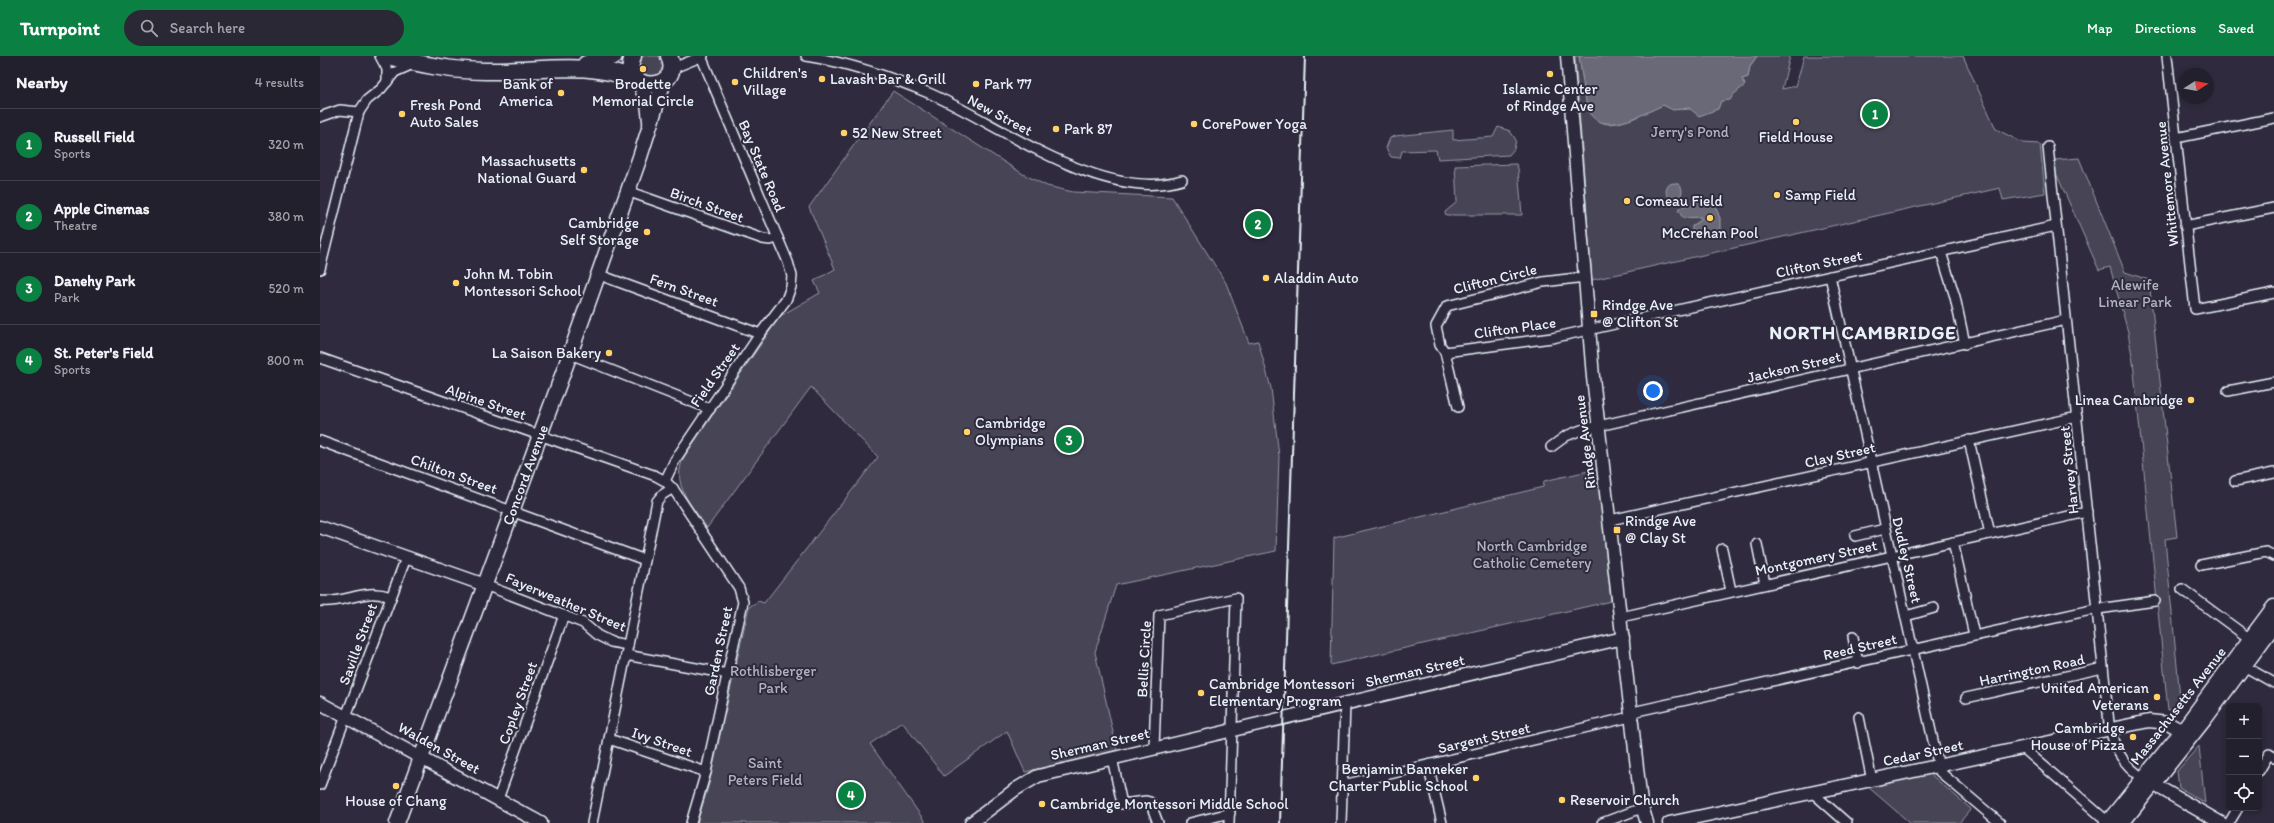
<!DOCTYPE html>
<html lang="en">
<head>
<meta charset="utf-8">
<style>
  :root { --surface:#23202e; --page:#2b2836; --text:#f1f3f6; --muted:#a3a3aa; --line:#403e4a; --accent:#0b8043 }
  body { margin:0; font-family:Itim,sans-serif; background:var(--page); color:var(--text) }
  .controls { position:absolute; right:12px; bottom:12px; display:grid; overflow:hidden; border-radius:6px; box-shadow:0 2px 6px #0003 }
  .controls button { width:36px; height:36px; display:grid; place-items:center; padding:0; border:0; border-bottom:1px solid var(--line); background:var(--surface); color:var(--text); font:20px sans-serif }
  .compass { position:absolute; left:1858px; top:12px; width:36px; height:36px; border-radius:50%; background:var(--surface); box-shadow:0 2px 6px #0003; rotate:79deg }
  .you { position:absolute; left:1333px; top:335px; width:14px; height:14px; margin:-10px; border:3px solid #fff; border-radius:50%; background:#1a73e8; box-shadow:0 0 0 6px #1a73e833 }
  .badge { display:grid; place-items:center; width:26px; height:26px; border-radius:50%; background:var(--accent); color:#fff; font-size:13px; font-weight:700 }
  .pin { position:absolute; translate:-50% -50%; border:2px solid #fff; box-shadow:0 1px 4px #0006 }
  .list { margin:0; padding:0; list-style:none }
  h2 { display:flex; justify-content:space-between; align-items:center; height:52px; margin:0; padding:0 16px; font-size:17px }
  h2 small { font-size:13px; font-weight:400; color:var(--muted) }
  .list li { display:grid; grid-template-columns:26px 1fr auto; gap:12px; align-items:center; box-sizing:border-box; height:72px; padding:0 16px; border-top:1px solid var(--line) }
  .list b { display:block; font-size:15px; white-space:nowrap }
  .list p { margin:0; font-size:13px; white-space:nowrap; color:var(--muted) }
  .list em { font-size:13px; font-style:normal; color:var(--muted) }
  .icon { flex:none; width:22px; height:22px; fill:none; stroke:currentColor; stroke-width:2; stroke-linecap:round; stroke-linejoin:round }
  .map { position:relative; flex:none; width:1954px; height:767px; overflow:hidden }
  header { display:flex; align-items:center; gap:24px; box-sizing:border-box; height:56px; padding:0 20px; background:var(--accent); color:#fff }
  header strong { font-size:19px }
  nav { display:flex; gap:22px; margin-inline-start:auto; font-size:14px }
  .search { width:280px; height:36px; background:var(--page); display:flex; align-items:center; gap:10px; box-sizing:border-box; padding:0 14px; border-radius:22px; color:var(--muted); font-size:15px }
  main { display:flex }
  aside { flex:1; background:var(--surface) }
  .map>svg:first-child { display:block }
  .green { fill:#464455; stroke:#979aa6 }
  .water { fill:#696978; stroke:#9c9fab }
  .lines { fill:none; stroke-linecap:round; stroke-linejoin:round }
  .street-casing { stroke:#e8f1f8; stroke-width:12 }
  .secondary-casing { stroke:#e8f1f8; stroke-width:15 }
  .primary-casing { stroke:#e8f1f8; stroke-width:17 }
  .highway-casing { stroke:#e8f1f8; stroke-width:19 }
  .street { stroke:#2f2a3d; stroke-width:9 }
  .secondary { stroke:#2f2a3d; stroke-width:12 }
  .primary { stroke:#2f2a3d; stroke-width:14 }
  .highway { stroke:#2f2a3d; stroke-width:16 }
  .rail { stroke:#e8f1f8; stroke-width:2 }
  .poi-dot { fill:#ffd166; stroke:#2f2a3d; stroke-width:1.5 }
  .labels { text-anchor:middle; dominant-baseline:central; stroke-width:4; stroke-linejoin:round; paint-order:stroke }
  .poi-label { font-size:15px; fill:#e8f1f8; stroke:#2f2a3d; text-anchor:start }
  .street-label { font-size:15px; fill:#e8f1f8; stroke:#2f2a3d }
  .park-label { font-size:15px; fill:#afb4bf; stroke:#2f2a3d }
  .district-label { font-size:19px; font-weight:bold; letter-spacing:1px; fill:#e8f1f8; stroke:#2f2a3d }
</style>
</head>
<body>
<header>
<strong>Turnpoint</strong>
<div class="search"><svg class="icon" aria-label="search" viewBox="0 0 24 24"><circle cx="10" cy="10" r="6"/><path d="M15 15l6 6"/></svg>Search here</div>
<nav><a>Map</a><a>Directions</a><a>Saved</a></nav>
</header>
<main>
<aside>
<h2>Nearby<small>4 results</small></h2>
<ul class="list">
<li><span class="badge">1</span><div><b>Russell Field</b><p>Sports</p></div><em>320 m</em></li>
<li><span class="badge">2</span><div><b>Apple Cinemas</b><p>Theatre</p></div><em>380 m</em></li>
<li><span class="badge">3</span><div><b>Danehy Park</b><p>Park</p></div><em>520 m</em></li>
<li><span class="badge">4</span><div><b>St. Peter's Field</b><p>Sports</p></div><em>800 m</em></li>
</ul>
</aside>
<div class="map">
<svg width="1954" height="767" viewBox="0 0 1954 767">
  <rect width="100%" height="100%" fill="#2f2a3d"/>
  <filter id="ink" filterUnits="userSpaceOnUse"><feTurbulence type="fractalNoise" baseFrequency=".025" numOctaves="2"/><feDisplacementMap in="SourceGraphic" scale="8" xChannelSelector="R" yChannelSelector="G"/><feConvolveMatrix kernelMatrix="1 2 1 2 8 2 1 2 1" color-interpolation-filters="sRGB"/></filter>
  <g filter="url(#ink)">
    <g class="green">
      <polygon points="318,0 344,0 344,16 332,23 318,17"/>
      <path d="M 1255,0 L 1259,0 C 1262,16 1267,69 1289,68 C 1308,67 1326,56 1343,49 C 1369,62 1403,44 1425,29 L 1422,23 L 1428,21 L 1430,10 L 1437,0 L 1470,0 L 1462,33 L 1476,30 L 1484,0 L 1643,0 L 1676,73 L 1703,87 L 1720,88 L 1725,137 L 1683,144 L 1680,132 L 1272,224 Z"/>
      <path d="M 573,35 L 703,118 L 727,130 L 753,136 L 852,141 L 906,227 L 929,287 L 938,285 L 951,332 L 959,400 L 956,495 L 796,529 L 775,596 L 797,694 L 705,716 L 687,675 L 624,720 L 582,666 L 550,688 L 606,767 L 377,767 L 389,728 L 429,551 L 438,545 L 444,547 L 558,401 L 491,331 L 387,472 C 372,449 350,429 364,401 L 460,260 L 500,237 L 494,225 L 515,213 L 489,151 Z"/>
      <polygon points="1178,71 1190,75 1196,84 1194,93 1189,99 1118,103 1116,94 1082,95 1080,102 1071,101 1066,92 1070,82 1075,80 1133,74 1133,84 1173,81"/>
      <polygon points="1759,102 1805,216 1829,224 1857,481 1845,483 1861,652 1848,654 1813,306 1808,276 1790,211 1779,214 1736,117 1735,104"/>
      <polygon points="1196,108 1198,112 1202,159 1126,159 1125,156 1137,146 1135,110"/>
      <polygon points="1277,413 1291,545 1011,609 1014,482 1223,431 1224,425"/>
      <polygon points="1879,690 1885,747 1859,732 1857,715"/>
      <polygon points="1610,718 1651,753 1639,767 1590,767 1548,731"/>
    </g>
    <g class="water">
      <path d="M 1259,0 L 1437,0 L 1430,10 L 1428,21 L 1422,23 L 1425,29 L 1413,39 L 1410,44 L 1401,45 L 1398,53 L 1379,60 L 1369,52 L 1353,54 L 1343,49 C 1323,58 1281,83 1267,53 Z"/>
      <circle cx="1354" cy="135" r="8"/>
      <polygon points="1392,143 1400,162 1400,176 1376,180 1372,177 1372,170 1381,164 1381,161 1363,162 1358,154 1365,149"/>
    </g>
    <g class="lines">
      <g class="street-casing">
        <g id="street">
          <polyline points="60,0 67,13 67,26"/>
          <path d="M 486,0 C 530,7 571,21 611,38 C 681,69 783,148 862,124"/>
          <polyline points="1847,0 1875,253 1954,237"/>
          <polyline points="351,13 383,0"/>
          <polyline points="0,61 20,54 39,56"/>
          <polyline points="1856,82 1954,62"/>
          <path d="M 1728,91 L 1789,667 C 1793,691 1802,708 1823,722"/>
          <polyline points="307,135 443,183 450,184 458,182"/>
          <polyline points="1865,170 1954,152"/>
          <polyline points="1621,196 1635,241 1645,288"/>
          <polyline points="0,213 39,56 47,44 61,33 75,16 93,8"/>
          <polyline points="277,218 440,278"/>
          <polyline points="1510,220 1620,716 1680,767"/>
          <polyline points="1125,296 1232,282 1736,170"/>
          <polyline points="250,298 390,353"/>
          <polyline points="0,302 336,420 345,425 354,434 419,532 423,546 386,716 371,767"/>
          <polyline points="1908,335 1954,326"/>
          <polyline points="1138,351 1125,296 1120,289 1116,270 1127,250 1223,226 1265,221"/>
          <polyline points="1649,384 1670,478"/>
          <polyline points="0,385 325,504"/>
          <polyline points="1231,391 1246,380 1261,374 1746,264"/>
          <polyline points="345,425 355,404 440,278 466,244 471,231 472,220 468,206 381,0"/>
          <polyline points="1915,425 1954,417"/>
          <polyline points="1290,464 1757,361"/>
          <polyline points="1535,480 1565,473"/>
          <polyline points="1633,486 1654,579"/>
          <polyline points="1437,488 1445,528"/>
          <polyline points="1402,493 1411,535"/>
          <polyline points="1881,509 1946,496 1954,500"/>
          <polyline points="165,529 263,567 277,579 291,586 308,589 272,767"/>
          <polyline points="1862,533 1930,583"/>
          <path d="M 0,545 C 27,548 43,531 71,541"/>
          <polyline points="1586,560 1614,552"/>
          <polyline points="1301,561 1767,456"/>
          <polyline points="1533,581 1538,607"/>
          <polyline points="308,589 337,445 342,439 353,432"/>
          <polyline points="306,599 408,618"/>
          <polyline points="1924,610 1954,627"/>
          <polyline points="1646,642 1783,612"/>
          <polyline points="1539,661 1552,725"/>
          <polyline points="289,683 386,716"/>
          <polyline points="834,692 839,559 916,542 909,767"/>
          <polyline points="1703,692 1788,766"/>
          <polyline points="792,702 802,748 826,745 830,746 838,767"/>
          <polyline points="1108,709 1122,767"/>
          <polyline points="1939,715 1949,698 1954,701"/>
          <polyline points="0,729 86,502"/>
          <polyline points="1023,729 1306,662 1317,655 1771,554 1835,545"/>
          <polyline points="1493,737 1527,767"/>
          <polyline points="178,743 244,559"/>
          <polyline points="870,767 910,757"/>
          <polyline points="1021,767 1025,648"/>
          <polyline points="1282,767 1322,752"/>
          <polyline points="1909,767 1918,752"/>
        </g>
      </g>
      <g class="secondary-casing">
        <g id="secondary">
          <polyline points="1247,0 1273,321 1321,747 1327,767"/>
          <polyline points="0,471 165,529"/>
          <polyline points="0,647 221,767"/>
          <polyline points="1833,728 1901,767"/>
          <polyline points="651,767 696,733 718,720 1303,582"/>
          <polyline points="1349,767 1829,665 1848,667 1862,675"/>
        </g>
      </g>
      <g class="primary-casing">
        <g id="primary">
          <polyline points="319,25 328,47 330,65"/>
          <path id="s1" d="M 77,767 L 250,298 L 320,101 L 344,25"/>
          <polyline points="1787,767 1862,675 1954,551"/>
          <polyline points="1802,767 1884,664 1954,569"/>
        </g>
      </g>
      <g class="highway-casing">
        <g id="highway">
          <path d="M 67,0 C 100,8 131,15 166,15 C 220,16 266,3 319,25"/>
          <path d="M 313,0 C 298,39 365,37 349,0"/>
          <polyline points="266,8 294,0"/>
        </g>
      </g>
      <use href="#street" class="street"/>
      <use href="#secondary" class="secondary"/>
      <use href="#primary" class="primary"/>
      <use href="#highway" class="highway"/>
      <polyline class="rail" points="960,767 985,0"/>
    </g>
  </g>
  <g class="poi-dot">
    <circle cx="323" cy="13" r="4"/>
    <circle cx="1230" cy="18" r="4"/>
    <circle cx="502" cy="23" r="4"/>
    <circle cx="415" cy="26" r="4"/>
    <circle cx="656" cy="28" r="4"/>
    <circle cx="241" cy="37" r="4"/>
    <circle cx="82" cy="58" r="4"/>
    <circle cx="1476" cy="66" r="4"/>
    <circle cx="874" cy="68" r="4"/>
    <circle cx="736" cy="73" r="4"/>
    <circle cx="524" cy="77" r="4"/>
    <circle cx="264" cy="114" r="4"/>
    <circle cx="1457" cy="139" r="4"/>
    <circle cx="1307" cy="145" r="4"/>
    <circle cx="1390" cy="162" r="4"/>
    <circle cx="327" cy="176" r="4"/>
    <circle cx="946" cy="222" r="4"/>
    <circle cx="136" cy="227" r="4"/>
    <rect x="1270" y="254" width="8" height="8" rx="2"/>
    <circle cx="289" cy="297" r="4"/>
    <circle cx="1871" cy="344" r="4"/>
    <circle cx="647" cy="376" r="4"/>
    <rect x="1293" y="470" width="8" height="8" rx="2"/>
    <circle cx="881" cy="637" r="4"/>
    <circle cx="1837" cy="641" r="4"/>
    <circle cx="1813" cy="681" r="4"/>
    <circle cx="1156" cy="722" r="4"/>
    <circle cx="76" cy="730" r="4"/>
    <circle cx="1242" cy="744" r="4"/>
    <circle cx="722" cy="748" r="4"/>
  </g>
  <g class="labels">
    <g class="poi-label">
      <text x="423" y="17">Children's<tspan x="423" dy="17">Village</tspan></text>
      <text x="510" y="23">Lavash Bar &amp; Grill</text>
      <text x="233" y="28" text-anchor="end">Bank of<tspan x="233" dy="17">America</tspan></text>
      <text x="323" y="28" text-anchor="middle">Brodette<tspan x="323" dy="17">Memorial Circle</tspan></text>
      <text x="664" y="28">Park 77</text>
      <text x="1230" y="33" text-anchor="middle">Islamic Center<tspan x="1230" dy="17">of Rindge Ave</tspan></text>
      <text x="90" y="49">Fresh Pond<tspan x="90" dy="17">Auto Sales</tspan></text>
      <text x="882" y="68">CorePower Yoga</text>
      <text x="744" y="73">Park 87</text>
      <text x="532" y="77">52 New Street</text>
      <text x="1476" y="81" text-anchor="middle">Field House</text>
      <text x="256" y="105" text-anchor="end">Massachusetts<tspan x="256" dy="17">National Guard</tspan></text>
      <text x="1465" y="139">Samp Field</text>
      <text x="1315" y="145">Comeau Field</text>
      <text x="319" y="167" text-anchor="end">Cambridge<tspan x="319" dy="17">Self Storage</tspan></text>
      <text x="1390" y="177" text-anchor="middle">McCrehan Pool</text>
      <text x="144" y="218">John M. Tobin<tspan x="144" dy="17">Montessori School</tspan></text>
      <text x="954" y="222">Aladdin Auto</text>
      <text x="1282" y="249">Rindge Ave<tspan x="1282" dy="17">@ Clifton St</tspan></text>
      <text x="281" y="297" text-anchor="end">La Saison Bakery</text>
      <text x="1863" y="344" text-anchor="end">Linea Cambridge</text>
      <text x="655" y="367">Cambridge<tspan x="655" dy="17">Olympians</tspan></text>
      <text x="1305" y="465">Rindge Ave<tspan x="1305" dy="17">@ Clay St</tspan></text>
      <text x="889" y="628">Cambridge Montessori<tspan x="889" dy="17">Elementary Program</tspan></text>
      <text x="1829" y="632" text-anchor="end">United American<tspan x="1829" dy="17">Veterans</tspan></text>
      <text x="1805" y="672" text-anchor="end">Cambridge<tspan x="1805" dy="17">House of Pizza</tspan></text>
      <text x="1148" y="713" text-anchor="end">Benjamin Banneker<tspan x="1148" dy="17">Charter Public School</tspan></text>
      <text x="1250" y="744">Reservoir Church</text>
      <text x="76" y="745" text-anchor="middle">House of Chang</text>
      <text x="730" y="748">Cambridge Montessori Middle School</text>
    </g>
    <g class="street-label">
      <text transform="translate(680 59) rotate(28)">New Street</text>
      <text transform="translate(442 110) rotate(67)">Bay State Road</text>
      <text transform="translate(1847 128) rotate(-96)">Whittemore Avenue</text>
      <text transform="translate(387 149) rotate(20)">Birch Street</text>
      <text transform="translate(1499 208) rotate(-12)">Clifton Street</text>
      <text transform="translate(1175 223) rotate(-14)">Clifton Circle</text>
      <text transform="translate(364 234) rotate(20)">Fern Street</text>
      <text transform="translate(1195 272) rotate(-8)">Clifton Place</text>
      <text transform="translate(1474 311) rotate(-13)">Jackson Street</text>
      <text transform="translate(395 319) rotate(-55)">Field Street</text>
      <text transform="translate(166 346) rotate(19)">Alpine Street</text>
      <text transform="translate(1265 386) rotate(-97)">Rindge Avenue</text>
      <text transform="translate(1520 399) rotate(-13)">Clay Street</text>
      <text transform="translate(1749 414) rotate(-96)">Harvey Street</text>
      <text transform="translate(134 418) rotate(20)">Chilton Street</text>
      <text stroke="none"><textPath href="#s1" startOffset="371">Concord Avenue</textPath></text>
      <text transform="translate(1496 502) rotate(-12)">Montgomery Street</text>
      <text transform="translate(1587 504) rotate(77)">Dudley Street</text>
      <text transform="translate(246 546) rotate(23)">Fayerweather Street</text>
      <text transform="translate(38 588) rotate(-70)">Saville Street</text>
      <text transform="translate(1540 591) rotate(-13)">Reed Street</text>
      <text transform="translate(398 595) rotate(-78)">Garden Street</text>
      <text transform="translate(824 603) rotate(-87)">Bellis Circle</text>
      <text transform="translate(1712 614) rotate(-12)">Harrington Road</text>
      <text transform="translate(1095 615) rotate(-13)">Sherman Street</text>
      <text transform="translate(198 647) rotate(-70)">Copley Street</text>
      <text transform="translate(1858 650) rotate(-52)">Massachusetts Avenue</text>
      <text transform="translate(1164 682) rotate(-13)">Sargent Street</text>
      <text transform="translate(342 686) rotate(19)">Ivy Street</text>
      <text transform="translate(780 688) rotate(-13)">Sherman Street</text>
      <text transform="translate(119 692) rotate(29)">Walden Street</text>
      <text transform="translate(1603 697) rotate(-12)">Cedar Street</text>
    </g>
    <g class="park-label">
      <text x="1370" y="76">Jerry's Pond</text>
      <text x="1815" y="229">Alewife<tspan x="1815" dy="17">Linear Park</tspan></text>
      <text x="1212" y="490">North Cambridge<tspan x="1212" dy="17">Catholic Cemetery</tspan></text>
      <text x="453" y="615">Rothlisberger<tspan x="453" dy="17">Park</tspan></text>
      <text x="445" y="707">Saint<tspan x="445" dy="17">Peters Field</tspan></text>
    </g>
    <g class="district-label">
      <text x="1543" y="276">NORTH CAMBRIDGE</text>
    </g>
  </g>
</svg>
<div class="controls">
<button>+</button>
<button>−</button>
<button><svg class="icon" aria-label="locate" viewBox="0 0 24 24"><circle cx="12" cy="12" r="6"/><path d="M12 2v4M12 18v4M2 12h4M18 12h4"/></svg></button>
</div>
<svg class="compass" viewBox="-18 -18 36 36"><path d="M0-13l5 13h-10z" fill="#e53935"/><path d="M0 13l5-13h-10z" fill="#a3a3aa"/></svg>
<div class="you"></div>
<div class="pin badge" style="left:1555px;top:58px">1</div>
<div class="pin badge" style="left:938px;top:168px">2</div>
<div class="pin badge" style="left:749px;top:384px">3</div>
<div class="pin badge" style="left:531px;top:739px">4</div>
</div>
</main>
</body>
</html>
